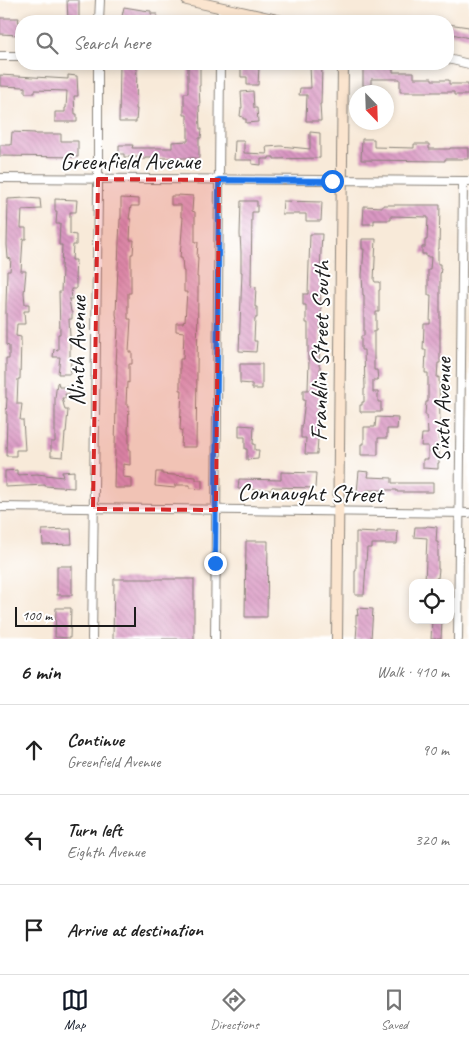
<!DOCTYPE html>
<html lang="en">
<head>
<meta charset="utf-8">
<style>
  :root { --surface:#fff; --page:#f2f2f2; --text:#222; --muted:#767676; --line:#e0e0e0; --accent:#111827 }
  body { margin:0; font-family:Caveat,sans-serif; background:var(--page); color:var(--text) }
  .controls { position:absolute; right:15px; bottom:15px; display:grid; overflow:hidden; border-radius:10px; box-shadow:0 2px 8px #0003 }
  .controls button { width:45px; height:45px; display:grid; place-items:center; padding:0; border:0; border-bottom:1px solid var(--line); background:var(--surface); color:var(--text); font:25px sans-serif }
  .compass { position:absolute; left:349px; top:85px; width:45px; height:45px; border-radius:50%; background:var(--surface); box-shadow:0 2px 8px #0003; rotate:157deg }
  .scale { position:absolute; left:15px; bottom:12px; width:121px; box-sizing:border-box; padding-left:5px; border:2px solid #1c1c1c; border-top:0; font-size:14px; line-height:18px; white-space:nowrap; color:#1c1c1c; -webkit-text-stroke:4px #fff; paint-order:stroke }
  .stop { position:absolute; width:15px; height:15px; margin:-11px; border:4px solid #1a73e8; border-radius:50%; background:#fff }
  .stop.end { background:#1a73e8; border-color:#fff; box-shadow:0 1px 5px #0008 }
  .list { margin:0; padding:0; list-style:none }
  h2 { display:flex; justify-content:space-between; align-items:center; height:65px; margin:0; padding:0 20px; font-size:21px }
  h2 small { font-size:16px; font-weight:400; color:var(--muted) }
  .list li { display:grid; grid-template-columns:32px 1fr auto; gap:15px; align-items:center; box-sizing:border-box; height:90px; padding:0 20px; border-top:1px solid var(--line) }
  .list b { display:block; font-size:19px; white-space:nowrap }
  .list p { margin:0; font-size:16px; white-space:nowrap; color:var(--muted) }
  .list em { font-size:16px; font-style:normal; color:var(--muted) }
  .icon { flex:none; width:28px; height:28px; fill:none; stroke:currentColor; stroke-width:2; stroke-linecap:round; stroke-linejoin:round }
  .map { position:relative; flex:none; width:469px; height:639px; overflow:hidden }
  .search { position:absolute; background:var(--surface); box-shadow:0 2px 8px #0003; left:15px; right:15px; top:15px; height:55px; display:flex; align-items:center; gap:12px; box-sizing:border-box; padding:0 18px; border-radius:20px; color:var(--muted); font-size:19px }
  .sheet { height:335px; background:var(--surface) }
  nav { display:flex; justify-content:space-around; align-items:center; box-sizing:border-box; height:70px; border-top:1px solid var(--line); background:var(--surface); font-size:14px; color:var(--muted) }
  nav a { display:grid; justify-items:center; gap:2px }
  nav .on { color:var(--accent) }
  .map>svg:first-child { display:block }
  .building { fill:url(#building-back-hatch) }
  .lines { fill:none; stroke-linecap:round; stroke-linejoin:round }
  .street-casing { stroke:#8a837a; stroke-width:10 }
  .secondary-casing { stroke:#8a837a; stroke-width:12 }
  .street { stroke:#fff; stroke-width:8 }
  .secondary { stroke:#fbe5cf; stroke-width:10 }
  .route { stroke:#1a73e8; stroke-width:6 }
  .marked { fill:#d62828; fill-opacity:0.2; stroke:#d62828; stroke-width:4; stroke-dasharray:10 6; stroke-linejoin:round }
  .labels { text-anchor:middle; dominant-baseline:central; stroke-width:4; stroke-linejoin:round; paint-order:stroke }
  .street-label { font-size:24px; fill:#1c1c1c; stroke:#fff }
</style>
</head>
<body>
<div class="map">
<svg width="469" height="639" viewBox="0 0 469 639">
  <defs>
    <pattern id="building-back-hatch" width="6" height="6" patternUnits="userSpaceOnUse" patternTransform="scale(1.25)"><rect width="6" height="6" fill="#da98c3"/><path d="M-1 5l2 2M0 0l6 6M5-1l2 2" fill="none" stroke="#ba82a7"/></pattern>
  </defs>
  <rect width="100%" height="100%" fill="#fff"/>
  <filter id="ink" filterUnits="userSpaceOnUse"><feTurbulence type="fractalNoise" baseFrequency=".02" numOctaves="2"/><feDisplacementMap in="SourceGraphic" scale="10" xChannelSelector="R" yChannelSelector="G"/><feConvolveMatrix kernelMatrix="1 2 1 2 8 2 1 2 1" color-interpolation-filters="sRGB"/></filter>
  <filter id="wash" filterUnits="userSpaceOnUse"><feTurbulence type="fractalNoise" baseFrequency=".0096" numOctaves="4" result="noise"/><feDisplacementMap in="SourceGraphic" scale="20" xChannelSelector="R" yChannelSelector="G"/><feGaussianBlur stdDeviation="1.12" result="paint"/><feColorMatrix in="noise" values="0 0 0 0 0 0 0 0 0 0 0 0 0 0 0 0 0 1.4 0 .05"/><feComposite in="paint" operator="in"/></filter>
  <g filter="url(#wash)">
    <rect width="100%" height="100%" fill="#f8ead9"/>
    <g id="blocks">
      <g class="building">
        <polygon points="67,0 79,0 79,21 68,21"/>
        <polygon points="124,7 142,10 151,11 151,14 157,14 157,21 121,21"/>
        <polygon points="0,18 19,18 18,22 21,22 21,33 19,33 19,35 0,34"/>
        <polygon points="448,24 469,27 469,38 448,33"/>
        <polygon points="120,64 137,64 136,109 137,109 136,122 119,122"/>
        <polygon points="188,64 200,64 200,86 199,86 200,106 199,106 200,129 202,129 201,138 199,138 199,158 145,158 145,159 138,160 138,157 124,157 124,154 119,154 119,145 133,145 132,148 172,148 172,142 188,141 188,123 187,123 187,115 184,115 184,93 188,93"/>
        <polygon points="363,64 374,64 374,67 393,67 393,72 414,72 414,78 432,78 432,80 449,80 449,84 468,84 468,95 454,95 454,92 400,92 400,79 371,79 371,85 363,86"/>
        <polygon points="241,66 259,67 258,85 247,85 247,77 241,77"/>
        <polygon points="310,67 322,67 321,104 320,104 321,121 306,121 307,95 299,95 300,88 311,88"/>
        <polygon points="0,75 68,79 68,75 77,76 78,96 74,96 75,114 77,114 77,122 55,122 55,112 65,112 65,108 66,108 67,91 35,90 35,93 25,93 25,87 0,86"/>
        <polygon points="253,91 254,108 257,108 258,122 246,123 246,119 243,119 243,117 240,116 241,108 242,108 241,92"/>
        <polygon points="12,132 35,133 35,134 61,134 61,141 78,141 78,157 0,156 0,145 11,145"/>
        <polygon points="310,132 320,133 320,158 274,159 274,157 269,157 269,159 261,159 261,165 252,164 252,160 234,160 235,141 244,141 244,153 267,154 266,147 281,146 310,149"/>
        <polygon points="362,139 374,139 374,147 414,148 414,144 429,144 429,149 450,149 450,148 469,148 469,159 445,159 445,161 361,160"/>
        <polygon points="178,195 193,196 192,211 195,212 195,242 198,242 197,257 198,257 197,277 198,277 198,292 196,447 181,447 182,430 180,430 182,390 180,390 180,359 183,359 184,332 176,331 176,323 183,323 184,320 185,321 187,292 184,292 184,271 183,271 182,258 180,258 183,217 181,217 181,205 171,205 171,196 178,196"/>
        <polygon points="26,198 40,199 41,209 22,210 21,228 26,228 26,239 23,239 21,271 26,271 24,293 25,304 29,304 29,311 24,311 25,324 17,324 16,336 21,337 20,379 18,379 17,404 22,404 20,420 23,420 25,450 16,450 16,456 6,456 7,414 6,414 7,398 6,398 6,359 9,359 9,346 6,345 6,305 7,271 10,271 11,259 8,258 7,245 8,199"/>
        <polygon points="121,198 139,199 139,206 131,206 129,219 131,219 130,240 134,240 133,254 131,254 131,293 128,293 128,319 131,319 129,352 132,352 132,364 129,364 129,383 127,382 126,405 129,405 128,433 129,433 129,449 130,449 130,465 123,464 123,477 132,478 132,488 114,488 117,364 116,364 118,328 116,314 120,219 121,219"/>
        <polygon points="55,199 77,200 76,212 70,212 70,234 76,235 76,245 73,245 72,260 76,260 75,279 76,279 76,289 71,289 72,299 69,299 71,312 72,312 72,319 69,319 70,336 70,361 71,361 70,374 58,374 60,357 53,357 54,349 58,350 58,334 60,334 59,292 61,292 62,269 61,269 62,245 59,245 60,224 56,224 57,211 55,211"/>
        <polygon points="241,201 257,201 257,212 252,212 251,286 256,287 255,307 257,307 257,318 255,318 254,341 257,341 256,352 239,351 242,272 241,272 241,252 240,234"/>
        <polygon points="283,201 322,202 321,221 306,221 306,214 282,214"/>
        <polygon points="383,205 440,205 439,249 438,249 438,264 440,264 440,268 441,268 440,275 440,363 438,363 437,378 439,377 440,423 439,463 438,463 438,469 423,468 423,459 428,459 428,446 421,446 422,434 428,434 427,415 425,415 426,402 428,402 428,373 425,373 426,350 423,350 424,324 430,324 431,295 428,295 428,270 430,270 431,257 426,257 426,254 422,254 422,247 425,247 425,240 427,240 428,217 391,216 391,220 374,220 374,224 363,224 364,206 383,207"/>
        <polygon points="310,234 322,234 320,271 321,315 319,366 320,366 320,401 318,401 318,419 319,419 319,438 318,438 317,454 305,454 306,438 301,438 301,425 302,425 305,400 303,400 303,390 308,390 309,360 308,360 308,323 306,323 306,305 303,305 303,294 308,294"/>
        <polygon points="362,239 376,239 374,280 375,282 380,282 380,290 379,290 379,312 376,312 376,331 374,331 374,370 377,370 378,380 373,380 373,392 378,392 378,402 381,402 381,412 360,412 360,405 362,405 362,402 364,402 364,389 365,389 364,350 361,350 361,336 364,336 364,295 363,295 362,275 364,249 362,249"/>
        <polygon points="240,364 262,364 262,389 252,389 252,384 240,383"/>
        <polygon points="58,382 59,387 70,387 69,394 65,394 66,398 62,398 65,410 68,410 66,433 65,433 63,457 51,456 51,442 55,442 55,398 57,383"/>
        <polygon points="376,417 398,418 397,429 387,429 387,438 378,438 378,455 361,455 361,444 364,444 364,427 375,427"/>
        <polygon points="239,425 254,426 253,444 255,444 255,450 259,450 258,459 247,460 247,449 245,449 245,437 239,437"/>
        <polygon points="17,470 17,475 37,474 63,477 62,472 74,471 74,488 45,486 45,485 5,487 5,471"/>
        <polygon points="359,471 369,472 368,477 392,478 392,483 433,483 433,492 397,492 397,490 367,490 366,494 358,494 357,493"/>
        <polygon points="156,472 162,472 162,474 196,477 196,480 202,480 202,489 190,488 190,485 175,485 175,488 155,486"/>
        <polygon points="281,472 316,473 315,488 272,487 272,490 238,489 239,479 281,480"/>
        <polygon points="427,526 437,527 436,542 438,542 438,569 439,569 438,578 436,578 436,581 425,581 427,538 414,537 415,527 426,527"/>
        <polygon points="71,529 72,544 43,545 42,530"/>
        <polygon points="377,531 398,531 397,544 372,544 372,548 367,548 364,595 355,595 355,571 356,571 356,532 377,533"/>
        <polygon points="246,541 268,541 267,617 245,617"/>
        <rect x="57" y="566" width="15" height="29"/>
        <polygon points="114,579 194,579 194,639 113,639"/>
        <polygon points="56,608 71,608 70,638 55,637"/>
        <polygon points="357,608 373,609 371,639 356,639 357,626 356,626 356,615 358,616"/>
        <polygon points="432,620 442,621 441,639 431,639"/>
      </g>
    </g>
  </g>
  <g filter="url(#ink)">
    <use href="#blocks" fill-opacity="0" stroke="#8a837a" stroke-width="1"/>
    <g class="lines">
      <g class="street-casing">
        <g id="street">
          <polyline points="99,21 100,0"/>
          <polyline points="221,21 222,8"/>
          <polyline points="0,56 21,56"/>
          <polyline points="448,59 469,64"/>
          <polyline points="0,178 469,181"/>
          <polyline points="0,507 469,513"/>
          <polyline points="92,639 98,191 98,64"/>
          <polyline points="215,639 220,64"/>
          <polyline points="458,639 463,181"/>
        </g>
      </g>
      <g class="secondary-casing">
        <g id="secondary">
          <polyline points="187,0 282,21"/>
          <polyline points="337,639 343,64"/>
        </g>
      </g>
      <use href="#street" class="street"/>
      <use href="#secondary" class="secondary"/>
    </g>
  </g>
  <g class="lines" filter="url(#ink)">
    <polyline class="route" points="215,563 219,180 332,181"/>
  </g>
  <path class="marked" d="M 98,179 L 219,180 L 216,510 L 93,509 Z"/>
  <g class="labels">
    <g class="street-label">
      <text x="130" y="161">Greenfield Avenue</text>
      <text transform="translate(77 351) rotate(-89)">Ninth Avenue</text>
      <text transform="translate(320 351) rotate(-89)">Franklin Street South</text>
      <text transform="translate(442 410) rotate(-89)">Sixth Avenue</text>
      <text transform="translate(310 493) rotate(1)">Connaught Street</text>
    </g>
  </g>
</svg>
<div class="controls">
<button><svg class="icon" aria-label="locate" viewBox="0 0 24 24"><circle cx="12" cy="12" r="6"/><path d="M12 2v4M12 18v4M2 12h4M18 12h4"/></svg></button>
</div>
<svg class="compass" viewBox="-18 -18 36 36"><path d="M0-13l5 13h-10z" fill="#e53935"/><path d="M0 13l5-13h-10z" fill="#767676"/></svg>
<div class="scale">100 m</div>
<div class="stop" style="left:332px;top:181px"></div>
<div class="stop end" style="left:215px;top:563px"></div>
<div class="search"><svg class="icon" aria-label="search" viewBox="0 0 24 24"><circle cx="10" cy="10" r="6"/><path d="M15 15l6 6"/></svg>Search here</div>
</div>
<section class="sheet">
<h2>6 min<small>Walk · 410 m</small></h2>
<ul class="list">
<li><svg class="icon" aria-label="ahead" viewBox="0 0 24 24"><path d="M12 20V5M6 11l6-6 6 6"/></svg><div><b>Continue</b><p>Greenfield Avenue</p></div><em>90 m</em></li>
<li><svg class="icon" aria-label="left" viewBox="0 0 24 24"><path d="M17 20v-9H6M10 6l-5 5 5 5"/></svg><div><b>Turn left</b><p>Eighth Avenue</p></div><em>320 m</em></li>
<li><svg class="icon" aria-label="arrive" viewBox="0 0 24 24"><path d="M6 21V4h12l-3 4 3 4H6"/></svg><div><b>Arrive at destination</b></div></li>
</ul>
</section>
<nav>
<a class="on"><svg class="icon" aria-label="map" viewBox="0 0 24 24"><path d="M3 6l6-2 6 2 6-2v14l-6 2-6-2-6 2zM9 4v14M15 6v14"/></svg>Map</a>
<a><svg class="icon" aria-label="directions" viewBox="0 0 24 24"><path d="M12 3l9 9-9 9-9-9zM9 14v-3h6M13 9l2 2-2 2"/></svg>Directions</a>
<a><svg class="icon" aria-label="saved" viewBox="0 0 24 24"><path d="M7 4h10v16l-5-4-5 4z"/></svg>Saved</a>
</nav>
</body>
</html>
